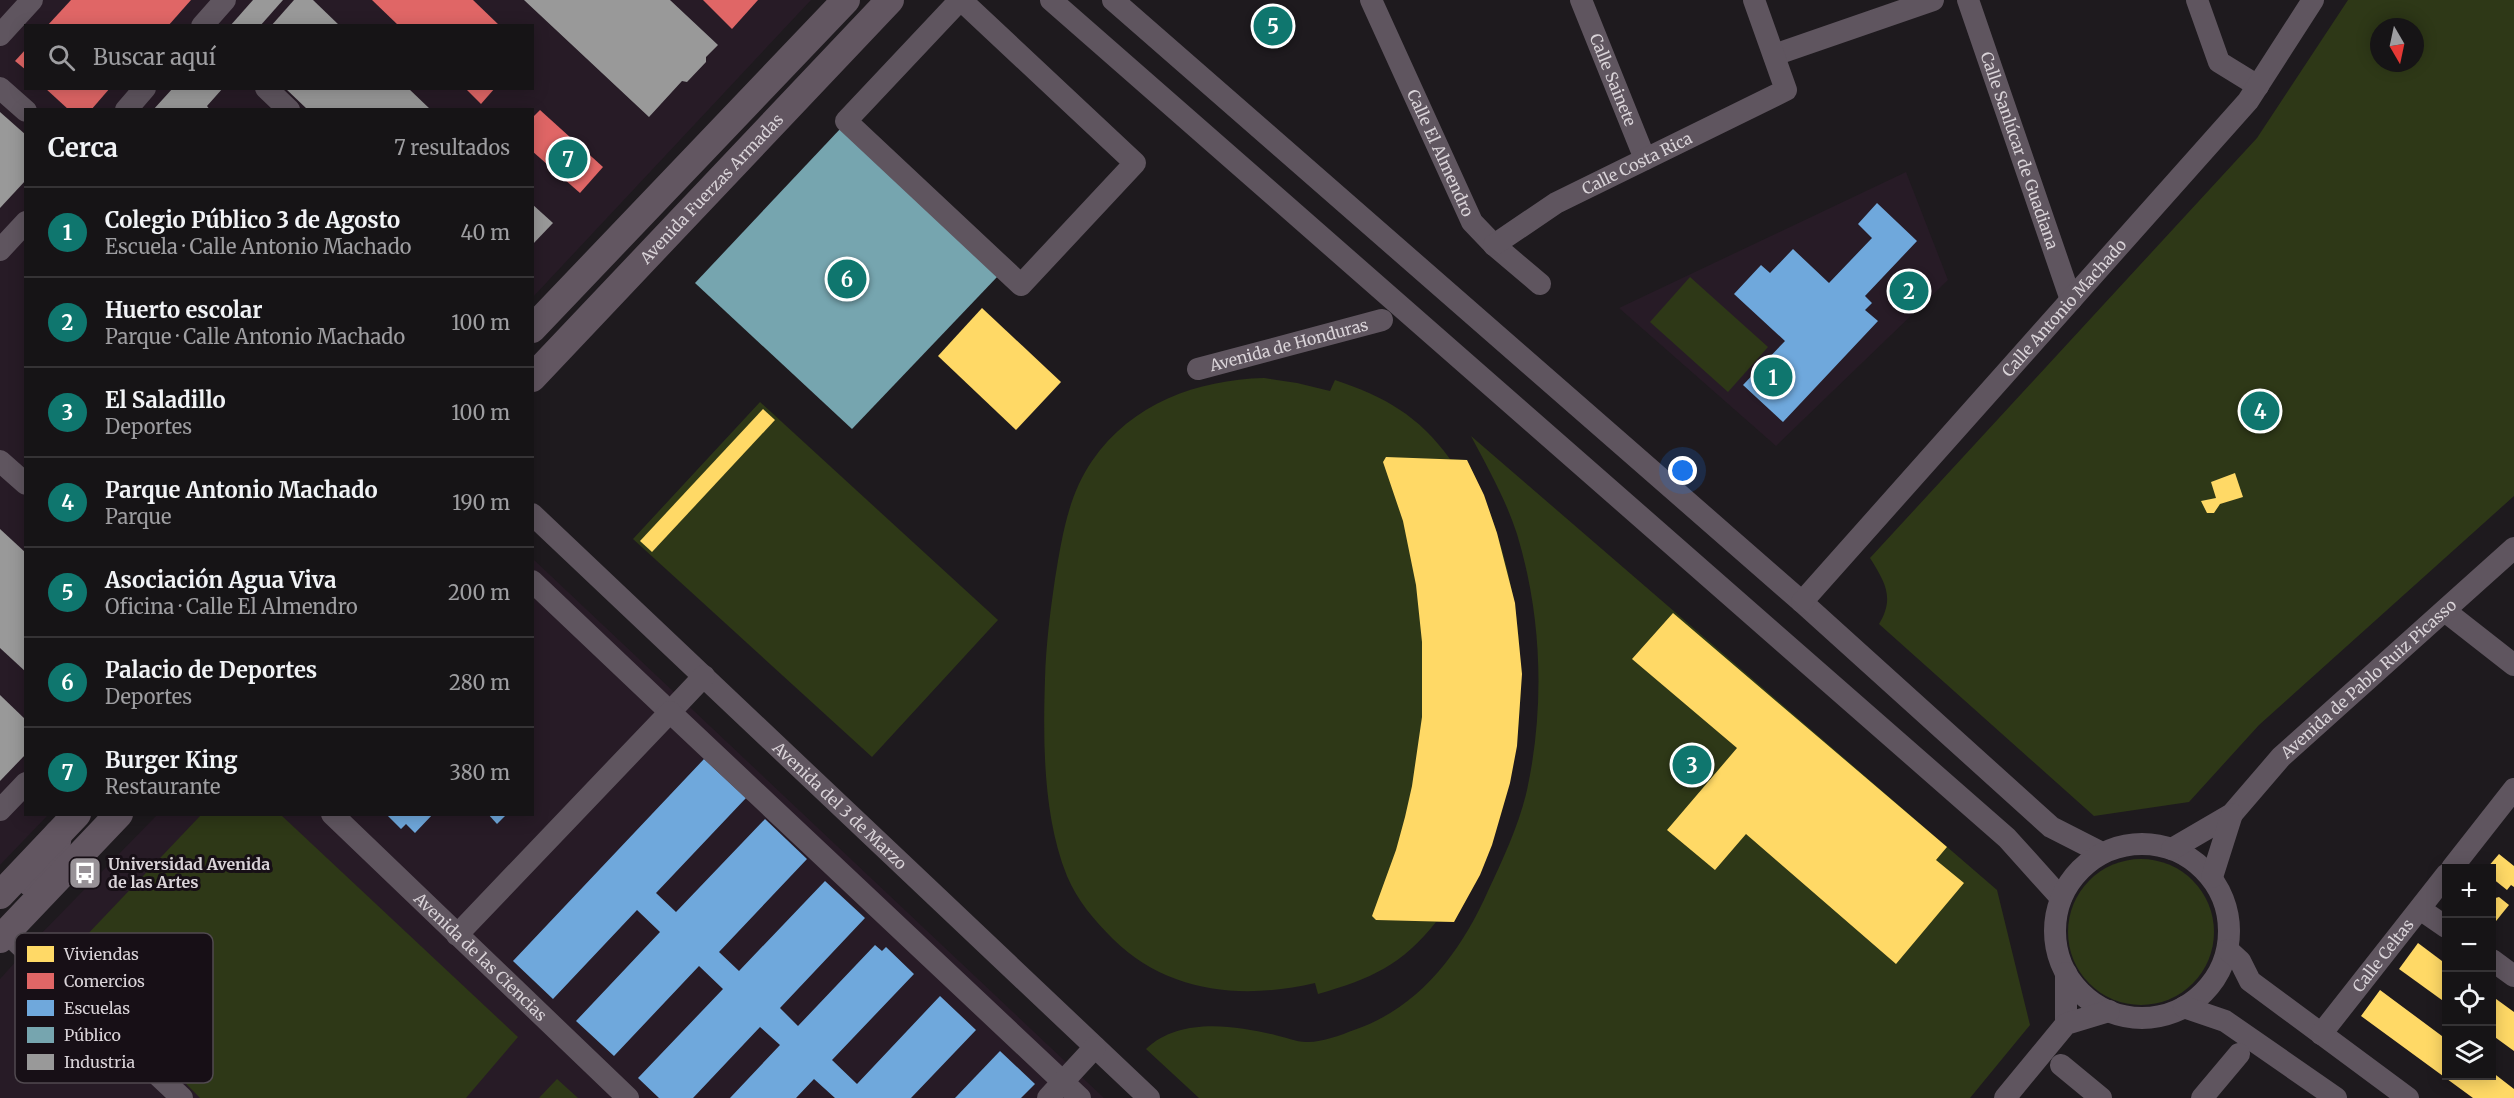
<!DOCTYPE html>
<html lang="es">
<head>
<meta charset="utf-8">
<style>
  :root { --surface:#161416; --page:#232123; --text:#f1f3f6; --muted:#9e9ea1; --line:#353335; --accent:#0f766e }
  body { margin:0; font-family:Merriweather,serif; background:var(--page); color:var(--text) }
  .controls { position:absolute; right:18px; bottom:18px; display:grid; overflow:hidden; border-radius:0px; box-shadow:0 3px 15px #0003 }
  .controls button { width:54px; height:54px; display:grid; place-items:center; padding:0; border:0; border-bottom:2px solid var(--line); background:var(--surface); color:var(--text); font:30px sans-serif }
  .compass { position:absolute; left:2370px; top:18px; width:54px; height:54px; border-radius:50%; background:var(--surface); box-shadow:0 3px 15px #0003; rotate:171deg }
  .you { position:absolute; left:1683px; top:471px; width:21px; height:21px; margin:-15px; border:4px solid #fff; border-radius:50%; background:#1a73e8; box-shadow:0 0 0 9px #1a73e833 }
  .badge { display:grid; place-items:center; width:39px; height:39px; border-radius:50%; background:var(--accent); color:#fff; font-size:20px; font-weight:700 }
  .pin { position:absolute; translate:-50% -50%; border:3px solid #fff; box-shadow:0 2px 6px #0006 }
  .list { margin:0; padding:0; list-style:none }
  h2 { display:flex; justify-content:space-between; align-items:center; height:78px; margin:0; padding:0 24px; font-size:26px }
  h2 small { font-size:20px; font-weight:400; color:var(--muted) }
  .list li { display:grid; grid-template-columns:39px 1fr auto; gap:18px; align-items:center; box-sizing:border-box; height:90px; padding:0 24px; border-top:2px solid var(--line) }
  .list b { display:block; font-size:22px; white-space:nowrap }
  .list p { margin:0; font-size:20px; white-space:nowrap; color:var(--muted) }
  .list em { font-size:20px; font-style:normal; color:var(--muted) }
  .icon { flex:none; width:33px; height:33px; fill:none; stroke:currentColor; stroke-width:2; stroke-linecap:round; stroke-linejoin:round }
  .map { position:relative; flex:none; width:2514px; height:1098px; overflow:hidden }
  .search { position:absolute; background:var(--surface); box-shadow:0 3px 15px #0003; left:24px; top:24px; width:510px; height:66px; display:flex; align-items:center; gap:15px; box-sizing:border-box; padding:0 21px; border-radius:0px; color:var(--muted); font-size:22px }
  .panel { position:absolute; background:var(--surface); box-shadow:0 3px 15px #0003; left:24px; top:108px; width:510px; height:708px; border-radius:0px }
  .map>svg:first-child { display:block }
  .built { fill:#271b26; fill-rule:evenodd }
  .green { fill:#2e3817; fill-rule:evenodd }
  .homes { fill:#ffd966 }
  .shops { fill:#e06666 }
  .schools { fill:#6fa8dc }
  .public { fill:#76a5af }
  .industry { fill:#999 }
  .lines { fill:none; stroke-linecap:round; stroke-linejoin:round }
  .minor { stroke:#5f555f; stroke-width:22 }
  .major { stroke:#625661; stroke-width:28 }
  .labels { text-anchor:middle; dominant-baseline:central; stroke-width:6; stroke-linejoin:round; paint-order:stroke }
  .street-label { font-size:16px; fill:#d9d3d8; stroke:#170f16 }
  .poi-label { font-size:16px; font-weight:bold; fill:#d9d3d8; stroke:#170f16; text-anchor:start }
  .key { fill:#170f16; stroke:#514a50; stroke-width:1.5 }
  .key-label { font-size:16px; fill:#d9d3d8 }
</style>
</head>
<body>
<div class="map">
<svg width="2514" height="1098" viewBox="0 0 2514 1098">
  <rect width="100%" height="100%" fill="#1e1a1e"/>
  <g class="built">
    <path d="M 0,0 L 811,0 L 533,297 L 532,110 L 26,110 L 26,814 L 48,815 L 0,865 ZM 26,26 L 532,26 L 532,88 L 26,88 Z"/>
    <polygon points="1906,172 1948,280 1776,446 1619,308"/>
    <polygon points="533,559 1104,1098 0,1098 0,979 36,939 157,815 532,814"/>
  </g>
  <g class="green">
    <path d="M 2348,0 L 2514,0 L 2514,496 L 2259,725 L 2189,802 L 2094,816 L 1879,624 C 1895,598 1885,582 1870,558 L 2257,138 ZM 2379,27 L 2415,27 L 2415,63 L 2379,63 Z"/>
    <polygon points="1911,273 1927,289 1906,310 1890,294"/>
    <polygon points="1690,277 1768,347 1728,392 1650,322"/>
    <path d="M 1264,378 L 1297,383 L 1330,391 L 1335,380 C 1385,397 1418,415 1450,459 L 1467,460 C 1543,613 1538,774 1454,922 L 1436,922 C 1402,965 1371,979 1318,994 L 1315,983 C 1242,1000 1168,993 1113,939 C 1094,920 1077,900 1067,876 C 1043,816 1043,743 1045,679 C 1046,645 1050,613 1055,579 C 1062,537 1068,496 1092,461 C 1132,403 1197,380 1264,378 Z"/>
    <polygon points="760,402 998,620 872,757 633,539"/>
    <path d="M 1471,436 L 1997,890 L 2030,1025 L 1970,1098 L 1199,1098 L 1146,1049 C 1179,1017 1234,1025 1275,1035 C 1285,1037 1296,1042 1306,1042 C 1320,1043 1341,1035 1354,1030 C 1419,1008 1461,952 1488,891 C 1503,859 1519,825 1527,790 C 1545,707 1542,616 1517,534 C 1506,500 1488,468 1471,436 Z"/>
    <polygon points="201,815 281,815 518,1037 466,1098 200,1098 64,959"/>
    <circle cx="2141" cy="932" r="73"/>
    <polygon points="557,1079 578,1098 539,1098"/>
  </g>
  <g class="homes">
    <polygon points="982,308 1061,382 1016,430 938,356"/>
    <polygon points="763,409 775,420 652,552 640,541"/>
    <polygon points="1386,457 1467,460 1484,495 1497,533 1515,603 1522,674 1517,746 1510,783 1492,845 1480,875 1454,922 1376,920 1372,916 1396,850 1405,817 1412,786 1422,717 1422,642 1416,585 1403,521 1383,462"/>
    <polygon points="2235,473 2243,497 2220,504 2214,513 2207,513 2201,501 2216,498 2211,482"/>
    <polygon points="1673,613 1947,847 1936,860 1964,883 1896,964 1746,834 1715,870 1667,830 1737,748 1632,659"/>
    <polygon points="2499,854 2514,866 2514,887 2511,885 2507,890 2492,878 2492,868 2487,868"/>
    <polygon points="2499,897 2509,905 2492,926 2492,899"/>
    <polygon points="2418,943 2446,964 2446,1003 2399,969"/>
    <polygon points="2380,990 2446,1039 2446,1076 2492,1076 2492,1072 2514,1089 2514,1098 2473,1098 2361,1016"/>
    <polygon points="2492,996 2514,1012 2514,1051 2492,1035"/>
  </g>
  <g class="shops">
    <polygon points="71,0 191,0 168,26 47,26"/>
    <polygon points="372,0 473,0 500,26 399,26"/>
    <polygon points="703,0 758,0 732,29"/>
    <polygon points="26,49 26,70 15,61"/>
    <polygon points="45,88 110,88 91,110 69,110"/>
    <polygon points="465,88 495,88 481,104"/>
    <polygon points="540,110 603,167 580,193 532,151 532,118"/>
  </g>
  <g class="schools">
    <polygon points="1877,203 1917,241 1865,296 1872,303 1865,310 1878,321 1783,422 1743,385 1785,341 1734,294 1761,265 1770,273 1793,249 1829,283 1872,238 1858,224"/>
    <polygon points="704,759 746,798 656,893 676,912 765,819 807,859 719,952 739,971 825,881 865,918 780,1008 798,1026 875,945 882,951 886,947 914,974 832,1060 857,1084 940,996 976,1030 911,1098 835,1098 814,1079 796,1098 730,1098 780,1045 760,1027 693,1098 659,1098 638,1078 723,989 699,966 614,1056 576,1021 660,932 637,910 553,999 513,961"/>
    <polygon points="386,814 433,814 415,833 406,824 401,829"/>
    <polygon points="488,814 507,814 497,824"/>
    <polygon points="1000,1051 1035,1084 1021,1098 955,1098"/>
  </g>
  <polygon class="public" points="841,128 998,276 852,429 695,283"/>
  <g class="industry">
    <polygon points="253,0 283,0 260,26 230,26"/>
    <polygon points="294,0 313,0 340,26 271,26"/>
    <polygon points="524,0 670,0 718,45 706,57 706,62 687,82 682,81 649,117"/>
    <polygon points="173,88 223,88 207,106 210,110 153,110"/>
    <polygon points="285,88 408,88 431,110 308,110"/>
    <polygon points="0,112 26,135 26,180 0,208"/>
    <polygon points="532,204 553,223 532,245"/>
    <polygon points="0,529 26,553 26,672 0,648"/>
    <polygon points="0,695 26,720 26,754 0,781"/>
  </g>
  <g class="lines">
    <g class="minor">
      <polyline points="960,0 846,121 1021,285 1135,163 961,0"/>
      <polyline points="1051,0 2007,838 2061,898"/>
      <polyline points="1113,0 1802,602 2051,827 2102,853"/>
      <path id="s1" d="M 1371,0 L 1472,222 L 1494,245 L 1540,284"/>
      <path id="s2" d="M 1581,0 L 1645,159"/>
      <path id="s3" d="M 1968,0 L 2071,300"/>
      <polyline points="2197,0 2219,62 2258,86"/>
      <polyline points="202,26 225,0"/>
      <polyline points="0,35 32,0"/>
      <polyline points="1774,55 1933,0"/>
      <polyline points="0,88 26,111"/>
      <polyline points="266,88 289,110"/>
      <polyline points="126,110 145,88"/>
      <path id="s4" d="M 1494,245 L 1556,203 L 1786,90 L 1754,0"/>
      <polyline points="0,250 26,222"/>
      <path id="s5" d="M 1198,369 L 1382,320"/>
      <polyline points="0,461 26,484"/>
      <path id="s6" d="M 532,514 L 1149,1098"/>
      <polyline points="532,581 670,712 704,676"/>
      <path id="s7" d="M 1802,602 L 2248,101 L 2313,0"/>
      <polyline points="2445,611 2514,665"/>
      <polyline points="0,810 26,783"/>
      <path id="s8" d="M 332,814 L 628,1098"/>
      <circle cx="2142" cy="931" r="87"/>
      <path id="s9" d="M 2172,849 L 2232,814 L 2281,757 L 2514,548"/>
      <polyline points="2452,868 2514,789"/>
      <polyline points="2212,877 2232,814"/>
      <polyline points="2420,909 2446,927"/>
      <polyline points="0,931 6,932 182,1098"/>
      <polyline points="457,935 670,712 1080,1098"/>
      <polyline points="2228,950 2240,961 2250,981 2408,1098"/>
      <polyline points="2492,960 2514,976"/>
      <polyline points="2066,973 2066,1024"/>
      <polyline points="2184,1007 2225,1021 2336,1098"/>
      <path id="s10" d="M 2321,1034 L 2446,875"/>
      <polyline points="2061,1065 2101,1098"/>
      <polyline points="1048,1098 1095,1047"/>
      <polyline points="2005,1098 2066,1024 2109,1011"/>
      <polyline points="2202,1098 2239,1054"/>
    </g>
    <g class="major">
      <polyline points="532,329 846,0"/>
      <path id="s11" d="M 532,378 L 890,0"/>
      <polyline points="30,882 55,855 58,834"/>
      <polyline points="0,895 77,814"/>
      <polyline points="0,939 119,814"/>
    </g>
  </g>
  <defs>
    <g id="bus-square" transform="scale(1.725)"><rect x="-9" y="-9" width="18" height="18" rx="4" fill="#989297" stroke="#170f16"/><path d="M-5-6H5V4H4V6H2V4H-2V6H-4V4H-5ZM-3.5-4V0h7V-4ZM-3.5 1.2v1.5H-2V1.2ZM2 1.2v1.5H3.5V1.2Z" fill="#fff"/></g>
  </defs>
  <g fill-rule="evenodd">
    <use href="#bus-square" x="85" y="873"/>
  </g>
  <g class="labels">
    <g class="street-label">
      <text stroke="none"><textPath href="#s2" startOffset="86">Calle Sainete</textPath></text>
      <text stroke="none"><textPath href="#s3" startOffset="159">Calle Sanlúcar de Guadiana</textPath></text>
      <text stroke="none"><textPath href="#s1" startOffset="168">Calle El Almendro</textPath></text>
      <text stroke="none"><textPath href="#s4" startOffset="165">Calle Costa Rica</textPath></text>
      <text stroke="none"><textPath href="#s11" startOffset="261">Avenida Fuerzas Armadas</textPath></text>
      <text stroke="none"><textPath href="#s7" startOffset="394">Calle Antonio Machado</textPath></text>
      <text stroke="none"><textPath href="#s5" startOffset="94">Avenida de Honduras</textPath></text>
      <text stroke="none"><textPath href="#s9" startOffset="262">Avenida de Pablo Ruiz Picasso</textPath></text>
      <text stroke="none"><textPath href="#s6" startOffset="424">Avenida del 3 de Marzo</textPath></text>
      <text stroke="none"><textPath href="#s10" startOffset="100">Calle Celtas</textPath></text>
      <text stroke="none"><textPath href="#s8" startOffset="206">Avenida de las Ciencias</textPath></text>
    </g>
    <g class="poi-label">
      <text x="108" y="864">Universidad Avenida<tspan x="108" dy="18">de las Artes</tspan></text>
    </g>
  </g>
  <rect x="15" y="933" width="198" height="150" rx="9" class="key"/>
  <rect x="27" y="946" width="27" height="16" fill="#ffd966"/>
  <rect x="27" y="973" width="27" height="16" fill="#e06666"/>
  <rect x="27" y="1000" width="27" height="16" fill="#6fa8dc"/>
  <rect x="27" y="1027" width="27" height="16" fill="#76a5af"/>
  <rect x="27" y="1054" width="27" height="16" fill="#999"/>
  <g class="key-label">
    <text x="64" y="960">Viviendas</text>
    <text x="64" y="987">Comercios</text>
    <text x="64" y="1014">Escuelas</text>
    <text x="64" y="1041">Público</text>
    <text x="64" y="1068">Industria</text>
  </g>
</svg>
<div class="controls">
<button>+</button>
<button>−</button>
<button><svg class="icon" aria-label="locate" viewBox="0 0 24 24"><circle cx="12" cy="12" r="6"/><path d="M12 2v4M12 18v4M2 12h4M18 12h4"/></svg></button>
<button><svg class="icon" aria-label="layers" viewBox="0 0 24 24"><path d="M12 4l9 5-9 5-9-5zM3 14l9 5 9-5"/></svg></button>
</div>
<svg class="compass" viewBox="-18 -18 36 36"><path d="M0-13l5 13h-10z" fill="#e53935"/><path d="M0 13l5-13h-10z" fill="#9e9ea1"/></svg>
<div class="you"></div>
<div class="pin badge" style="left:1773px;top:377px">1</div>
<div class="pin badge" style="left:1909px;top:291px">2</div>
<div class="pin badge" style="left:1692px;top:765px">3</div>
<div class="pin badge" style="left:2260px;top:411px">4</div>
<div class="pin badge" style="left:1273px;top:26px">5</div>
<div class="pin badge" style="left:847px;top:279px">6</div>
<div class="pin badge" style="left:568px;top:159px">7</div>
<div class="search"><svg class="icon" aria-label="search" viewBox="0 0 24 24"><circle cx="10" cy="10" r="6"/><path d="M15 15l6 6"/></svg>Buscar aquí</div>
<section class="panel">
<h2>Cerca<small>7 resultados</small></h2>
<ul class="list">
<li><span class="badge">1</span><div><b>Colegio Público 3 de Agosto</b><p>Escuela · Calle Antonio Machado</p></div><em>40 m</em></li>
<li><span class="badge">2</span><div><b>Huerto escolar</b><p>Parque · Calle Antonio Machado</p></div><em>100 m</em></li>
<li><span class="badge">3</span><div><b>El Saladillo</b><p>Deportes</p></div><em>100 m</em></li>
<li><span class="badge">4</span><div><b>Parque Antonio Machado</b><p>Parque</p></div><em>190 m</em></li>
<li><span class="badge">5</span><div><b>Asociación Agua Viva</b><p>Oficina · Calle El Almendro</p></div><em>200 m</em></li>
<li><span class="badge">6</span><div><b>Palacio de Deportes</b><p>Deportes</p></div><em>280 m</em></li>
<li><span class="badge">7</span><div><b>Burger King</b><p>Restaurante</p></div><em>380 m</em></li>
</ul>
</section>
</div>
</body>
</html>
